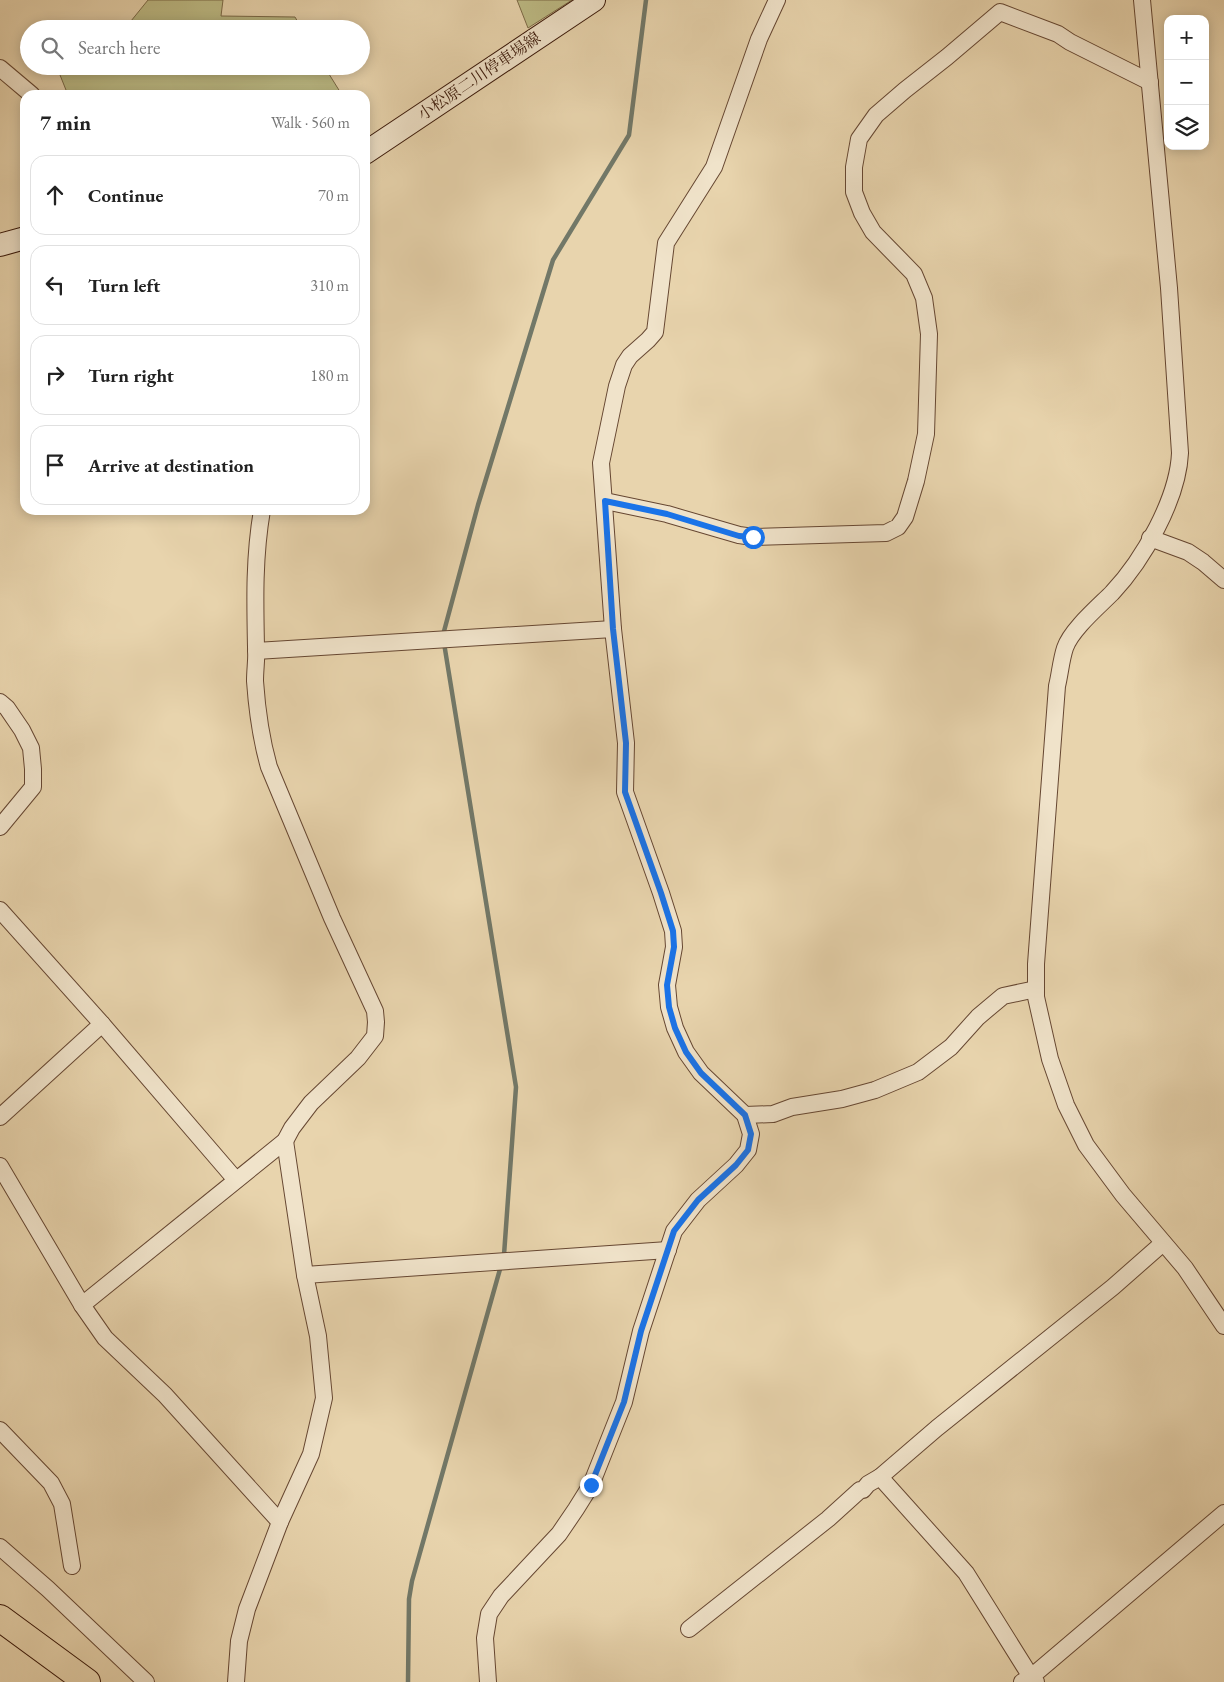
<!DOCTYPE html>
<html lang="en">
<head>
<meta charset="utf-8">
<style>
  :root { --surface:#fff; --page:#f6f6f6; --text:#222; --muted:#767676; --line:#e0e0e0 }
  body { margin:0; font-family:"EB Garamond","Noto Serif JP",serif; background:var(--page); color:var(--text) }
  .controls { position:absolute; right:15px; top:15px; display:grid; overflow:hidden; border-radius:10px; box-shadow:0 2px 12px #0003 }
  .controls button { width:45px; height:45px; display:grid; place-items:center; padding:0; border:0; border-bottom:1px solid var(--line); background:var(--surface); color:var(--text); font:25px sans-serif }
  .stop { position:absolute; width:15px; height:15px; margin:-11px; border:4px solid #1a73e8; border-radius:50%; background:#fff }
  .stop.end { background:#1a73e8; border-color:#fff; box-shadow:0 1px 5px #0008 }
  .list { margin:0; padding:0; list-style:none }
  h2 { display:flex; justify-content:space-between; align-items:center; height:65px; margin:0; padding:0 20px; font-size:21px }
  h2 small { font-size:16px; font-weight:400; color:var(--muted) }
  .list li { display:grid; grid-template-columns:32px 1fr auto; gap:15px; align-items:center; box-sizing:border-box; height:80px; margin:0 10px 10px; padding:0 10px; border:1px solid var(--line); border-radius:15px }
  .list b { display:block; font-size:19px; white-space:nowrap }
  .list em { font-size:16px; font-style:normal; color:var(--muted) }
  .icon { flex:none; width:28px; height:28px; fill:none; stroke:currentColor; stroke-width:2; stroke-linecap:round; stroke-linejoin:round }
  .map { position:relative; flex:none; width:1224px; height:1682px; overflow:hidden }
  .search { position:absolute; background:var(--surface); box-shadow:0 2px 12px #0003; left:20px; top:20px; width:350px; height:55px; display:flex; align-items:center; gap:12px; box-sizing:border-box; padding:0 18px; border-radius:28px; color:var(--muted); font-size:19px }
  .panel { position:absolute; background:var(--surface); box-shadow:0 2px 12px #0003; left:20px; top:90px; width:350px; height:425px; border-radius:15px }
  .map>svg:first-child { display:block }
  .green { fill:#bdbb85; stroke:#7c6a47 }
  .lines { fill:none; stroke-linecap:round; stroke-linejoin:round }
  .stream { stroke:#727868; stroke-width:4.5 }
  .minor-casing { stroke:#664732; stroke-width:18 }
  .secondary-casing { stroke:#3a1809; stroke-width:24 }
  .trunk-casing { stroke:#3a1809; stroke-width:28 }
  .minor { stroke:#f0e3ca; stroke-width:16 }
  .secondary { stroke:#f0e3ca; stroke-width:22 }
  .trunk { stroke:#e8d4ad; stroke-width:26 }
  .route { stroke:#1a73e8; stroke-width:6 }
  .labels { text-anchor:middle; dominant-baseline:central; stroke-width:4; stroke-linejoin:round; paint-order:stroke }
  .street-label { font-size:16px; fill:#3a1809; stroke:#f0e3ca }
</style>
</head>
<body>
<div class="map">
<svg width="1224" height="1682" viewBox="0 0 1224 1682">
  <rect width="100%" height="100%" fill="#e8d4ad"/>
  <filter id="stains"><feTurbulence type="fractalNoise" baseFrequency=".004" numOctaves="4"/><feColorMatrix values="0 0 0 0 .2 0 0 0 0 .09 0 0 0 0 .02 0 0 0 .5 -.17"/></filter>
  <radialGradient id="worn" r=".72"><stop offset=".6" stop-color="#630" stop-opacity="0"/><stop offset="1" stop-color="#630" stop-opacity=".3"/></radialGradient>
  <g class="green">
    <polygon points="148,0 223,0 221,16 295,17 302,29 120,29 131,21"/>
    <polygon points="517,0 572,0 528,28"/>
    <polygon points="64,66 324,66 342,95 68,95 58,70"/>
  </g>
  <g class="lines">
    <g class="stream">
      <polyline points="443,635 478,505 553,260 629,135 646,0"/>
      <polyline points="408,1682 409,1599 412,1581 504,1255 516,1087 444,643"/>
    </g>
    <g class="minor-casing">
      <g id="minor">
        <path d="M 1142,0 L 1169,288 L 1180,453 C 1178,499 1143,560 1112,593 C 1098,607 1071,630 1065,648 C 1061,660 1060,674 1057,686 L 1036,964 L 1036,997 L 1050,1059 L 1066,1105 L 1086,1145 L 1123,1195 L 1185,1268 L 1224,1326"/>
        <polyline points="0,68 32,95"/>
        <polyline points="605,501 667,514 739,535 753,537 886,533 898,527 905,517 916,481 926,434 929,334 924,298 914,274 873,232 862,213 854,192 854,167 859,139 876,115 905,90 947,57 1000,12 1058,34 1070,42 1150,82"/>
        <polyline points="1150,538 1188,552 1203,562 1224,580"/>
        <polyline points="256,651 613,629"/>
        <polyline points="0,702 7,708 22,730 31,748 33,769 33,787 0,827"/>
        <polyline points="0,910 102,1024 236,1180"/>
        <polyline points="745,1115 773,1114 792,1107 842,1099 875,1090 918,1072 951,1047 978,1017 1003,996 1036,989"/>
        <polyline points="0,1117 102,1024"/>
        <polyline points="0,1166 82,1305 105,1338 165,1395 280,1522"/>
        <polyline points="305,1275 668,1250"/>
        <path d="M 82,1305 L 285,1141 L 292,1128 L 311,1103 L 358,1058 L 375,1036 L 376,1022 L 375,1011 L 332,918 L 269,767 C 261,739 257,710 255,681 C 255,669 257,658 256,647 C 255,600 254,557 262,510"/>
        <polyline points="0,1430 51,1483 62,1504 72,1566"/>
        <polyline points="880,1477 966,1573 1031,1677 1036,1682"/>
        <polyline points="0,1547 48,1589 146,1682"/>
        <polyline points="689,1629 828,1519 860,1490 863,1490 868,1484 880,1477 937,1428 1113,1287 1163,1243"/>
        <polyline points="236,1682 239,1641 247,1609 280,1522 311,1454 324,1398 318,1336 305,1275 285,1141"/>
        <polyline points="488,1682 485,1638 489,1614 501,1596 559,1534 576,1509 591,1485 624,1402 641,1331 674,1231 698,1200 736,1165 748,1150 751,1134 745,1115 701,1073 686,1052 675,1028 669,1007 667,985 674,947 673,931 661,893 625,792 626,743 613,629 601,463 617,386 624,365 630,356 648,340 655,332 666,243 714,167 759,39 777,0"/>
        <polyline points="1022,1682 1031,1677 1224,1513"/>
      </g>
    </g>
    <g class="secondary-casing">
      <g id="secondary">
        <polyline points="365,153 594,0"/>
        <polyline points="0,245 25,238"/>
      </g>
    </g>
    <g class="trunk-casing">
      <polyline id="trunk" points="0,1618 87,1682"/>
    </g>
    <use href="#minor" class="minor"/>
    <use href="#secondary" class="secondary"/>
    <use href="#trunk" class="trunk"/>
  </g>
  <g class="lines">
    <polyline class="route" points="591,1485 624,1402 641,1331 674,1231 698,1200 736,1165 748,1150 751,1134 745,1115 701,1073 686,1052 675,1028 669,1007 667,985 674,947 673,931 661,893 625,792 626,743 613,629 605,501 667,514 739,536 753,537"/>
  </g>
  <g class="labels">
    <g class="street-label">
      <text transform="translate(479 76) rotate(-34)">小松原二川停車場線</text>
    </g>
  </g>
  <rect width="100%" height="100%" filter="url(#stains)"/>
  <rect width="100%" height="100%" fill="url(#worn)"/>
</svg>
<div class="controls">
<button>+</button>
<button>−</button>
<button><svg class="icon" aria-label="layers" viewBox="0 0 24 24"><path d="M12 4l9 5-9 5-9-5zM3 14l9 5 9-5"/></svg></button>
</div>
<div class="stop" style="left:753px;top:537px"></div>
<div class="stop end" style="left:591px;top:1485px"></div>
<div class="search"><svg class="icon" aria-label="search" viewBox="0 0 24 24"><circle cx="10" cy="10" r="6"/><path d="M15 15l6 6"/></svg>Search here</div>
<section class="panel">
<h2>7 min<small>Walk · 560 m</small></h2>
<ul class="list">
<li><svg class="icon" aria-label="ahead" viewBox="0 0 24 24"><path d="M12 20V5M6 11l6-6 6 6"/></svg><div><b>Continue</b></div><em>70 m</em></li>
<li><svg class="icon" aria-label="left" viewBox="0 0 24 24"><path d="M17 20v-9H6M10 6l-5 5 5 5"/></svg><div><b>Turn left</b></div><em>310 m</em></li>
<li><svg class="icon" aria-label="right" viewBox="0 0 24 24"><path d="M7 20v-9h11M14 6l5 5-5 5"/></svg><div><b>Turn right</b></div><em>180 m</em></li>
<li><svg class="icon" aria-label="arrive" viewBox="0 0 24 24"><path d="M6 21V4h12l-3 4 3 4H6"/></svg><div><b>Arrive at destination</b></div></li>
</ul>
</section>
</div>
</body>
</html>
